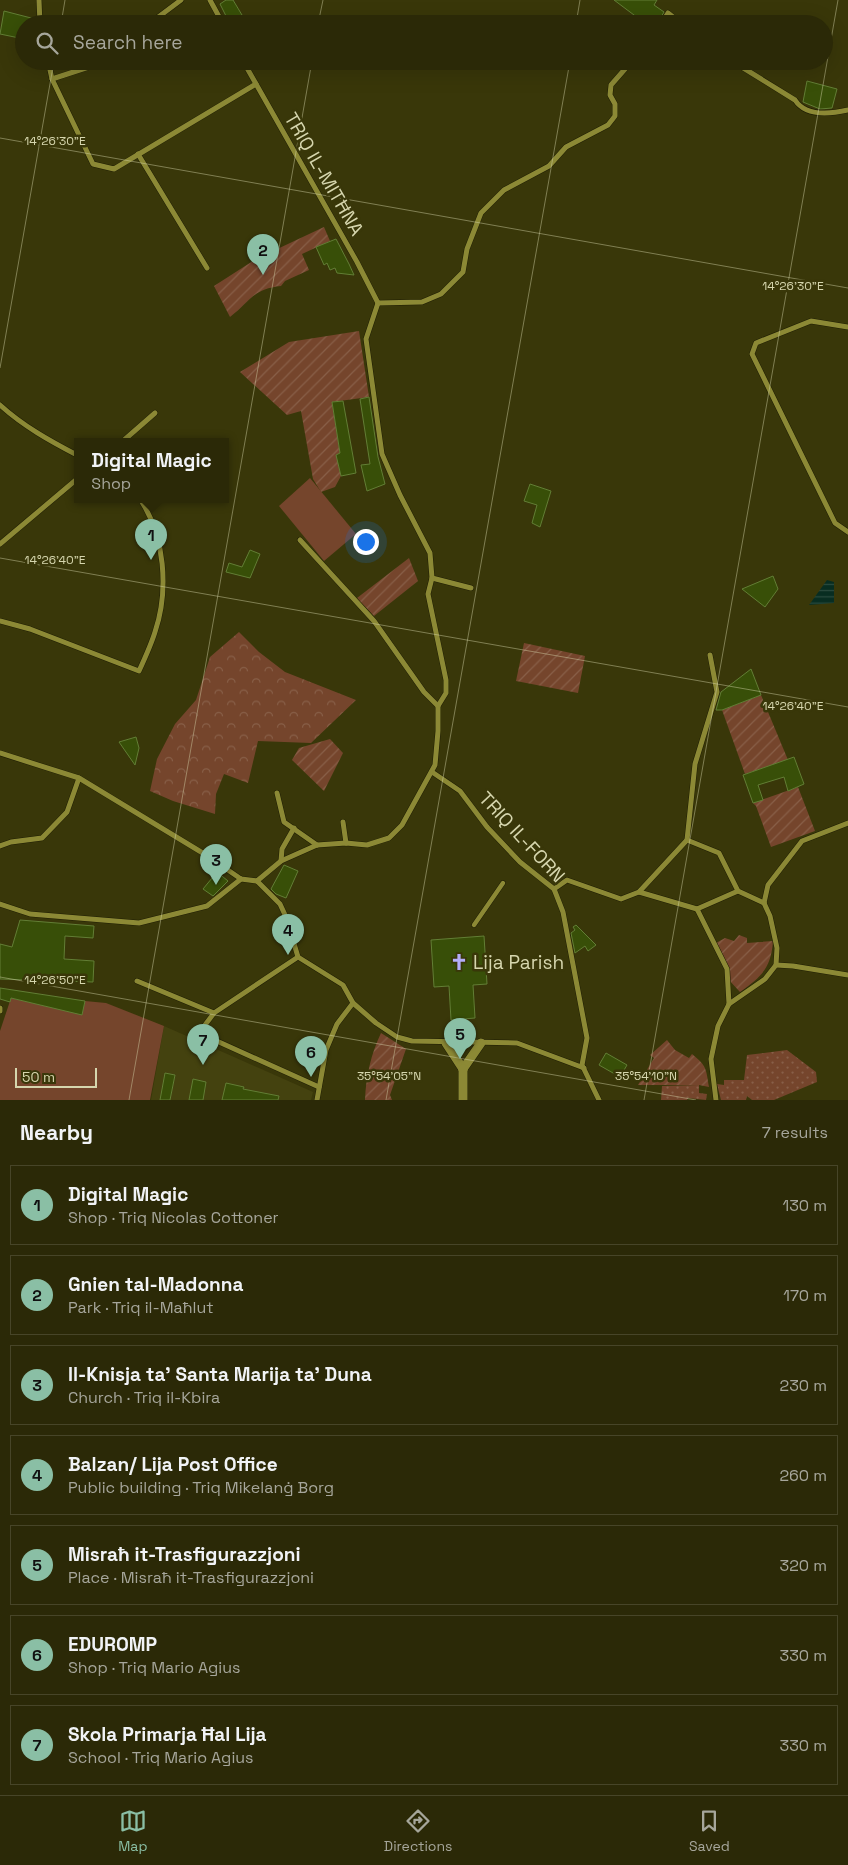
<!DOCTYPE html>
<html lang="en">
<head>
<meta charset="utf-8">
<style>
  :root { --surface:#2b2907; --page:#333111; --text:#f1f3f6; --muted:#a6a69b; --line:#474528; --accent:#8abfa5 }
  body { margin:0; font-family:"Space Grotesk",sans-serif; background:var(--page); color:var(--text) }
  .scale { position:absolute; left:15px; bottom:12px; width:82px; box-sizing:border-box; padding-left:5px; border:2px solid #d6d6ae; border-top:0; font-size:14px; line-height:18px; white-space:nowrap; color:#d6d6ae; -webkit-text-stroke:4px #393709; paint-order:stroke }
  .you { position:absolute; left:365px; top:541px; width:18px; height:18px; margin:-12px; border:4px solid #fff; border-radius:50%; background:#1a73e8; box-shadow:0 0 0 8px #1a73e833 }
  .badge { display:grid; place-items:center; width:32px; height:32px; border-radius:50%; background:var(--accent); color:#111; font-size:16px; font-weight:700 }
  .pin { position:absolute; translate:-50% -41px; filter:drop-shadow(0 1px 2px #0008) }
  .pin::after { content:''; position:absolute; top:26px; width:18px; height:15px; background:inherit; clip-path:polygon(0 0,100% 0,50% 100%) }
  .popup { position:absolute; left:74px; top:438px; width:155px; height:65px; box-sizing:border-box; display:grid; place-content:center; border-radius:0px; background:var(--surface); filter:drop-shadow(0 1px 4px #0005); font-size:16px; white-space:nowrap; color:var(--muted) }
  .popup b { font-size:19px; color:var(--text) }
  .popup::after { content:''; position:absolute; left:50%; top:100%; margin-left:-10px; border:10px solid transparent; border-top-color:var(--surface) }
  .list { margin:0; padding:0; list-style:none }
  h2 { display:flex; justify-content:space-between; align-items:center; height:65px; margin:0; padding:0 20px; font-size:21px }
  h2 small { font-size:16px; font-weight:400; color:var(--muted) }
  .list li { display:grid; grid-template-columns:32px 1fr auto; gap:15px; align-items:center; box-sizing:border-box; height:80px; margin:0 10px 10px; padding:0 10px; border:1px solid var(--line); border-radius:0px }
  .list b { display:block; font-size:19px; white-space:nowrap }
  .list p { margin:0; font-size:16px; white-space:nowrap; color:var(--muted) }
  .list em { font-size:16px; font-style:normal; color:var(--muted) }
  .icon { flex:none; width:28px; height:28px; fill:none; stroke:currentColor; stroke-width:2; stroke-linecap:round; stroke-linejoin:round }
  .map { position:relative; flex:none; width:848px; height:1100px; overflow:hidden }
  .search { position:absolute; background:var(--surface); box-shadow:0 5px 20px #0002; left:15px; right:15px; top:15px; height:55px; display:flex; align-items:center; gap:12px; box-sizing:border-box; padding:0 18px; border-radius:28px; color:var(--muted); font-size:19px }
  .sheet { height:695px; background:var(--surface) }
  nav { display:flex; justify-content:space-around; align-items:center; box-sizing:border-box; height:70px; border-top:1px solid var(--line); background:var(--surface); font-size:14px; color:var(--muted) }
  nav a { display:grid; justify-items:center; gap:2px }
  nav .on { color:var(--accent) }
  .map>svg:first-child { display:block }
  .built { fill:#44420f }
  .grass { fill:url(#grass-dots) }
  .forest { fill:url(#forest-crowns) }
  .garden { fill:url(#garden-furrows) }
  .pitch { fill:#75452c }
  .water { fill:url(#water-rules) }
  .building { fill:#384f08; stroke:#627e35 }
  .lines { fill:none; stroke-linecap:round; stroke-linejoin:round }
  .pedestrian-casing { stroke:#1f1e04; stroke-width:5.5 }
  .minor-casing { stroke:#1f1e04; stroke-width:6 }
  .tertiary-casing { stroke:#1f1e04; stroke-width:10 }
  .pedestrian { stroke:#8c8935; stroke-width:4.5 }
  .minor { stroke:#8c8935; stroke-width:5 }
  .tertiary { stroke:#8c8935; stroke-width:9 }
  .ticks { fill:none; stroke:#d6d6ae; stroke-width:1; stroke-opacity:0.45 }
  .labels { text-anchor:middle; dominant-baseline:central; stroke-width:5; stroke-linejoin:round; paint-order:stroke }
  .street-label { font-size:19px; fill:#d6d6ae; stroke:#393709 }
  .poi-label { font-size:19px; fill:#d6d6ae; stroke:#393709; text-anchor:start }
  .ticks-label { font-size:12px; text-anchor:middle; fill:#d6d6ae; stroke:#393709; stroke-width:5; stroke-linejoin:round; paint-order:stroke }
</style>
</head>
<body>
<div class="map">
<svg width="848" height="1100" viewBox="0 0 848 1100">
  <defs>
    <pattern id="grass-dots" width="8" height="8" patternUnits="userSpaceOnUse" patternTransform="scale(1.25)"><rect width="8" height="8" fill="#75452c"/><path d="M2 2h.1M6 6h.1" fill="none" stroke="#885f48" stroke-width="1.8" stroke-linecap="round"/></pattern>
    <pattern id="forest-crowns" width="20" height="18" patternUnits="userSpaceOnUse" patternTransform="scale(1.25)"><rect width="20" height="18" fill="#75452c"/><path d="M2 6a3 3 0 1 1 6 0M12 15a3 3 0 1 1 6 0" fill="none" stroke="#885f48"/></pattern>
    <pattern id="garden-furrows" width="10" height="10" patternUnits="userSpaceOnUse" patternTransform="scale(1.25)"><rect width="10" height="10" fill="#75452c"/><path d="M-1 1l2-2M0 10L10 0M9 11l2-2" fill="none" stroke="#885f48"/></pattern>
    <pattern id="water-rules" width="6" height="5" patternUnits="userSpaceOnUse" patternTransform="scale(1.25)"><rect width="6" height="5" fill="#082d21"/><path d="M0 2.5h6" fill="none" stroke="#2b4b3f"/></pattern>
  </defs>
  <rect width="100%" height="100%" fill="#393709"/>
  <polygon class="built" points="164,1026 313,1092 311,1100 151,1100"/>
  <g class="grass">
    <polygon points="787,1050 816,1072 817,1082 774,1100 752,1100 747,1096 746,1100 721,1100 717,1084 724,1085 724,1080 744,1080 747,1055"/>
    <polygon points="699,1085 699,1093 707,1094 706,1100 688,1098 687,1100 661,1100 662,1086"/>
  </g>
  <polygon class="forest" points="239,632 259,652 285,672 356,700 311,743 258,741 248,783 224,774 216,794 215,814 173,801 150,791 157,759 175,724 196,700 210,657"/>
  <g class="garden">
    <path d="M 324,227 L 330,241 L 302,254 L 309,270 L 285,281 L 281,286 C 252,289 250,302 230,317 L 214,286 L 256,259 Z"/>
    <polygon points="359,331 369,397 332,402 340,453 337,455 341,476 335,487 321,492 313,479 301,411 287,415 240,372 289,342"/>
    <polygon points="409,558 418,581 374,616 357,598"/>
    <polygon points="524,643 585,656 578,693 516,681"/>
    <polygon points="761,695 788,760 745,774 722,710"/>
    <polygon points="330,739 343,753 324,791 292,760 299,748"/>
    <polygon points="798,787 815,831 771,847 756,806 753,803"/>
    <path d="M 739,935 L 747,938 L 747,943 L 773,941 C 771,968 762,976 740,992 L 728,979 L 727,964 L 719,952 L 716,943 L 725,938 L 734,941 Z"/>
    <path d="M 381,1033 L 406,1049 L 390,1095 L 392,1100 L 365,1100 C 366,1076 371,1054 381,1033 Z"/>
    <path d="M 667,1040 L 675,1050 L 689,1058 L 692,1054 C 707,1066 706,1069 709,1087 L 699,1085 L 638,1085 L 654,1058 L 650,1055 Z"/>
  </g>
  <g class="pitch">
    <polygon points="310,478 356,534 324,561 279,506"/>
    <polygon points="11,998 82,1014 85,1001 106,1003 164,1026 150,1100 0,1100 0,1031"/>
  </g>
  <polygon class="water" points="827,580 834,582 834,603 809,605"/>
  <g class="building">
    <polygon points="226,0 233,0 242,15 230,24 220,4"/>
    <polygon points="614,0 657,0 654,5 664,12 657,24 646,24"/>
    <polygon points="4,11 35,19 36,24 24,24 24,39 0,34"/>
    <polygon points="807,81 837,89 832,108 820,109 803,102"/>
    <polygon points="336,239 349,264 354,275 337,273 335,268 330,270 327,263 324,265 316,247"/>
    <polygon points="369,397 378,457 385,484 367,491 361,465 370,464 360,399"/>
    <polygon points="343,401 356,473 341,476 336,455 340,453 332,402"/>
    <polygon points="530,484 551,491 540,527 532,523 537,505 524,501"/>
    <polygon points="250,550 260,554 250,578 226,572 229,563 242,567"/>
    <polygon points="773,576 778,589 765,607 742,589"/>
    <polygon points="751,669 761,695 722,710 716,710 721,692"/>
    <polygon points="136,737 139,748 135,765 119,742"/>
    <polygon points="794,757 804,784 788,791 784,777 758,785 763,800 753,803 743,775"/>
    <polygon points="284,865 298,871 286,898 276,894 271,889"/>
    <polygon points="217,872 228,881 213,896 203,889"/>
    <polygon points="20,920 94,926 93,938 65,936 64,959 94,961 93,982 0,979 0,944 12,947"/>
    <polygon points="576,925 596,945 588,951 585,946 575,953 571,933 575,930 573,927"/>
    <polygon points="484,936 487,984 473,985 475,1018 451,1020 449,986 434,987 431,940"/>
    <polygon points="0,988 85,1001 82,1015 11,998 10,1002 0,999"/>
    <polygon points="606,1053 627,1065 620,1077 599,1065"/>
    <polygon points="165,1073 175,1075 170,1100 160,1100"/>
    <polygon points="193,1079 206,1082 203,1100 189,1100"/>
    <polygon points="226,1083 244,1087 243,1089 279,1096 278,1100 222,1100"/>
  </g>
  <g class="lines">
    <g class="pedestrian-casing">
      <polyline id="pedestrian" points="474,925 503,883"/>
    </g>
    <g class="minor-casing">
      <g id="minor">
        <polyline points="39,0 40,24"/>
        <polyline points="210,0 223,24"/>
        <polyline points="149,24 181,0"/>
        <polyline points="661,24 668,13 682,24"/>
        <polyline points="48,61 52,79 93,164 114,169 256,84"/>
        <polyline points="243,61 357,262 378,303"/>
        <path d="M 732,61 L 795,100 C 806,117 831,114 848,110"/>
        <polyline points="52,79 95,65 99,61"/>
        <polyline points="138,154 207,268"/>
        <polyline points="378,303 422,302 441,294 463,272 467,249 481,213 504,190 549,166 566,147 608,125 615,116 615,104 610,95 611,85 632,61"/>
        <polyline points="848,327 811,321 756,343 752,354 835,523 848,532"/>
        <path d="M 0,405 C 23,426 50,441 77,455"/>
        <polyline points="123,441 155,413"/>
        <polyline points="300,540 374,621 424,692 438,706"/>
        <polyline points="0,544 77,479"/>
        <polyline points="432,578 471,588"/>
        <path d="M 0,621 L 30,629 L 139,671 C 145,658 151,645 155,632 C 169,590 165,536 140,499"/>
        <polyline points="0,753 79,778 206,855 241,879 257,881"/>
        <polyline points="432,772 460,791 487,827 520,862 554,889 563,912 587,1038 582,1065 599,1100"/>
        <polyline points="277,793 284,822 317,845"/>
        <polyline points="343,822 346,843"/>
        <polyline points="687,840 695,764 717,692 710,655"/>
        <polyline points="0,846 11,842 42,838 67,812 79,778"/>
        <polyline points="281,861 282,849 294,828"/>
        <polyline points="257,881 281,861 317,845 346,843 367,845 389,838 402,825 435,765 438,731 438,706 446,693 446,680 428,594 432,578 430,553 400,495 382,454 366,339 378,303"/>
        <polyline points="257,881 280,904 286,917 298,957 343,985 353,1003 376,1023 397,1037 412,1041 517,1043 584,1068"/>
        <polyline points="554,889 567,880 621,899 639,892 687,840 719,853 738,891 764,903"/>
        <polyline points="639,892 697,909 738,891"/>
        <polyline points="764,903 768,885 802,841 848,823"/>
        <polyline points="0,904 30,914 139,923 207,906 241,879"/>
        <polyline points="697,909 727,969 729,1004"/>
        <polyline points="298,957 214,1013 199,1033 319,1087"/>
        <polyline points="776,965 793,966 848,975"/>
        <polyline points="137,981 214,1013"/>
        <polyline points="0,1008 0,1011"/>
        <polyline points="317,1100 326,1050 337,1024 353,1003"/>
        <polyline points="716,1100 711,1059 718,1026 729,1004 765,979 776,965 777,948 770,916 764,903"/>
      </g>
    </g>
    <g class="tertiary-casing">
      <g id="tertiary">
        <polyline points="446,1043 463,1069"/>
        <polyline points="463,1069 481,1043"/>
        <polyline points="463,1100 463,1069"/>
      </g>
    </g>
    <use href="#pedestrian" class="pedestrian"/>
    <use href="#minor" class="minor"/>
    <use href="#tertiary" class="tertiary"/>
  </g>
  <path class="ticks" d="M 61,24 L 65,0M 318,24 L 323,0M 576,24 L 580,0M 0,138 L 848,288M 0,368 L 54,61M 0,558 L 848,707M 0,977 L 696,1100M 129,1100 L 312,61M 386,1100 L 570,61M 644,1100 L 838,0"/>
  <defs>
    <g id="church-bare" transform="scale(1.35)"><path d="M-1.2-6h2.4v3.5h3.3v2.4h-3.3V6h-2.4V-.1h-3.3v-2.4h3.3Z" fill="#b3adf9" stroke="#393709" stroke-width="2.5" paint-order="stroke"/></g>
  </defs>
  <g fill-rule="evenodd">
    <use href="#church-bare" x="459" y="962"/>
  </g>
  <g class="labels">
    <g class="street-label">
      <text transform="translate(324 174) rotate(60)">TRIQ IL-MITĦNA</text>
      <text transform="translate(522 837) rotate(47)">TRIQ IL-FORN</text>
    </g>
    <g class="poi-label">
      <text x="473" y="962">Lija Parish</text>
    </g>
  </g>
  <g class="ticks-label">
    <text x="55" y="145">14°26'30"E</text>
    <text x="793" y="290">14°26'30"E</text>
    <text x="55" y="564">14°26'40"E</text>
    <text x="793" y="710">14°26'40"E</text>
    <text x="55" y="984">14°26'50"E</text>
    <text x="389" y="1080">35°54'05"N</text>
    <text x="646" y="1080">35°54'10"N</text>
  </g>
</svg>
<div class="scale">50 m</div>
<div class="you"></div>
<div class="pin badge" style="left:151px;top:560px">1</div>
<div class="popup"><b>Digital Magic</b>Shop</div>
<div class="pin badge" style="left:263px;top:275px">2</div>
<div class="pin badge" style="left:216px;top:885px">3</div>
<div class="pin badge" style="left:288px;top:955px">4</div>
<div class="pin badge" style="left:460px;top:1059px">5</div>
<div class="pin badge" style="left:311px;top:1077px">6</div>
<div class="pin badge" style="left:203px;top:1065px">7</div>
<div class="search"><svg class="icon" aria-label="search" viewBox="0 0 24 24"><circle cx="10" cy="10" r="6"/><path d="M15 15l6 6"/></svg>Search here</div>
</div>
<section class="sheet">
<h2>Nearby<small>7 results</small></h2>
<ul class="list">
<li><span class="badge">1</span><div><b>Digital Magic</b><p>Shop · Triq Nicolas Cottoner</p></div><em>130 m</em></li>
<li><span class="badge">2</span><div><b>Gnien tal-Madonna</b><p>Park · Triq il-Maħlut</p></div><em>170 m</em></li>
<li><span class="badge">3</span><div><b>Il-Knisja ta' Santa Marija ta' Duna</b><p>Church · Triq il-Kbira</p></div><em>230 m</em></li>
<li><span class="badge">4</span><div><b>Balzan/ Lija Post Office</b><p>Public building · Triq Mikelanġ Borg</p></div><em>260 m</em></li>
<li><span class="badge">5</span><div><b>Misraħ it-Trasfigurazzjoni</b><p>Place · Misraħ it-Trasfigurazzjoni</p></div><em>320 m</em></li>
<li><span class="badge">6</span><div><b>EDUROMP</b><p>Shop · Triq Mario Agius</p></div><em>330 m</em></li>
<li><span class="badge">7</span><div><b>Skola Primarja Ħal Lija</b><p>School · Triq Mario Agius</p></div><em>330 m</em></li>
</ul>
</section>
<nav>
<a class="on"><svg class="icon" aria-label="map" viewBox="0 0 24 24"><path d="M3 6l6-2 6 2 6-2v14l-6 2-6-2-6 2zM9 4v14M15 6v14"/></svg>Map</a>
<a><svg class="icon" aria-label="directions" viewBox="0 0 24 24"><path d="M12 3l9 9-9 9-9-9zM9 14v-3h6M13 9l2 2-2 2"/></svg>Directions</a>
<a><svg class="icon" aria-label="saved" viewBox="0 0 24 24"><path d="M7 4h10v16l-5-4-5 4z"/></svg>Saved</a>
</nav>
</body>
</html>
